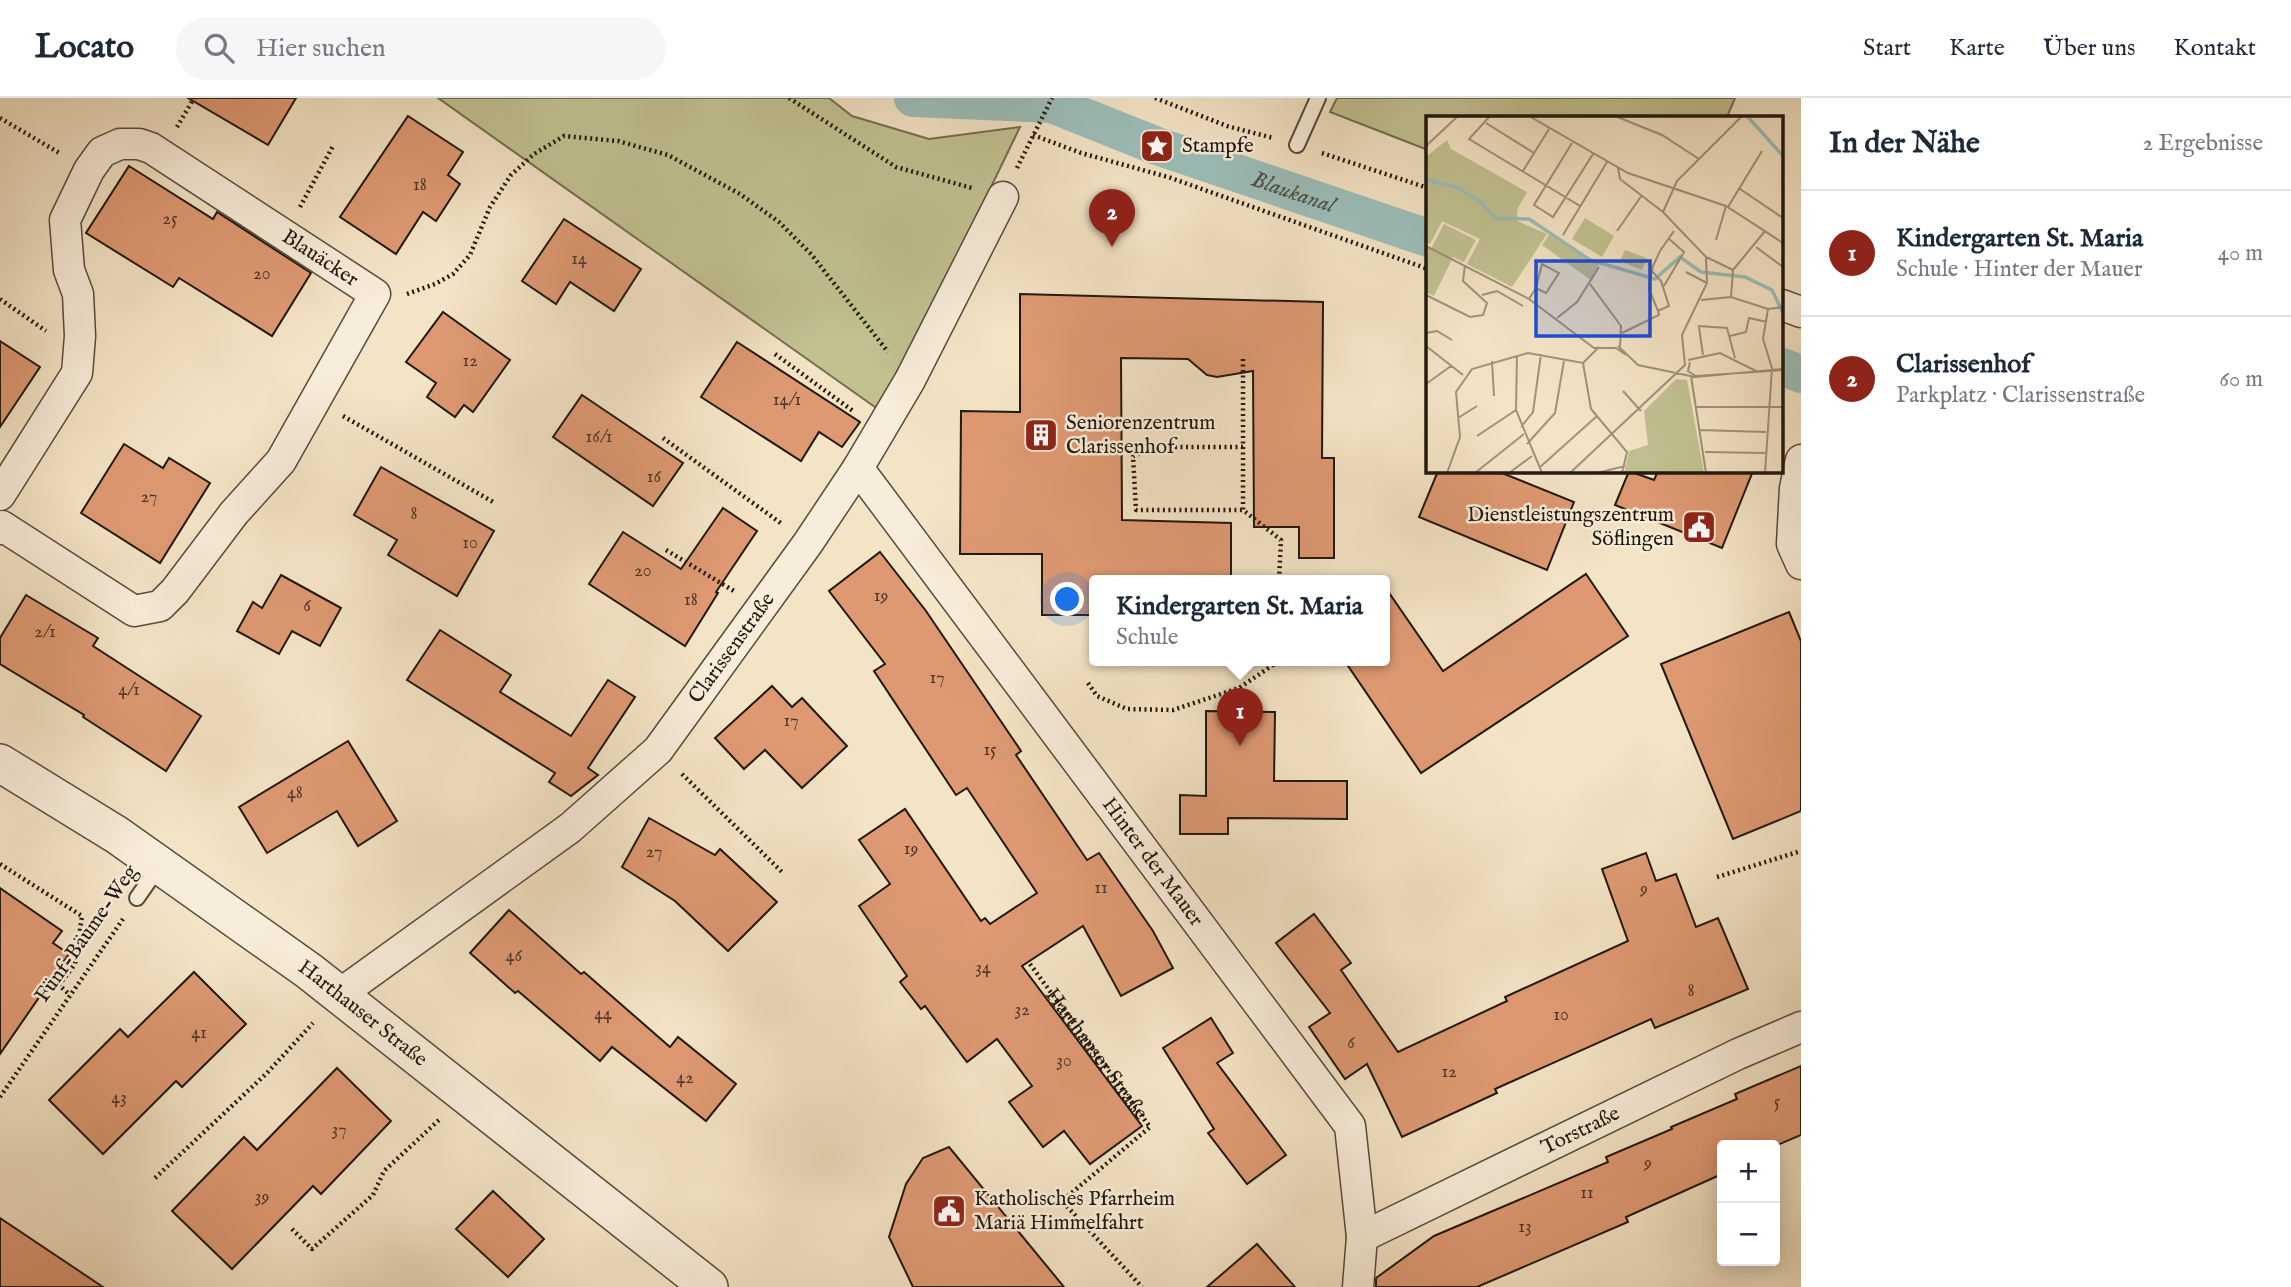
<!DOCTYPE html>
<html lang="de">
<head>
<meta charset="utf-8">
<style>
  :root { --surface:#fff; --page:#f6f6f7; --text:#1f2937; --muted:#747a83; --line:#e0e1e3; --accent:#8f2418 }
  body { margin:0; font-family:"IM FELL English",serif; background:var(--page); color:var(--text) }
  .controls { position:absolute; right:21px; bottom:21px; display:grid; overflow:hidden; border-radius:7px; box-shadow:0 4px 18px #0003 }
  .controls button { width:63px; height:63px; display:grid; place-items:center; padding:0; border:0; border-bottom:2px solid var(--line); background:var(--surface); color:var(--text); font:35px sans-serif }
  .you { position:absolute; left:1068px; top:502px; width:24px; height:24px; margin:-18px; border:5px solid #fff; border-radius:50%; background:#1a73e8; box-shadow:0 0 0 10px #1a73e833 }
  .badge { display:grid; place-items:center; width:46px; height:46px; border-radius:50%; background:var(--accent); color:#fff; font-size:23px; font-weight:700 }
  .pin { position:absolute; translate:-50% -58px; filter:drop-shadow(0 2px 4px #0008) }
  .pin::after { content:''; position:absolute; top:37px; width:24px; height:21px; background:inherit; clip-path:polygon(0 0,100% 0,50% 100%) }
  .popup { position:absolute; left:1089px; top:477px; width:301px; height:91px; box-sizing:border-box; display:grid; place-content:center; border-radius:7px; background:var(--surface); filter:drop-shadow(0 2px 5px #0005); font-size:23px; white-space:nowrap; color:var(--muted) }
  .popup b { font-size:26px; color:var(--text) }
  .popup::after { content:''; position:absolute; left:50%; top:100%; margin-left:-14px; border:14px solid transparent; border-top-color:var(--surface) }
  .list { margin:0; padding:0; list-style:none }
  h2 { display:flex; justify-content:space-between; align-items:center; height:91px; margin:0; padding:0 28px; font-size:30px }
  h2 small { font-size:23px; font-weight:400; color:var(--muted) }
  .list li { display:grid; grid-template-columns:46px 1fr auto; gap:21px; align-items:center; box-sizing:border-box; height:126px; padding:0 28px; border-top:2px solid var(--line) }
  .list b { display:block; font-size:26px; white-space:nowrap }
  .list p { margin:0; font-size:23px; white-space:nowrap; color:var(--muted) }
  .list em { font-size:23px; font-style:normal; color:var(--muted) }
  .icon { flex:none; width:38px; height:38px; fill:none; stroke:currentColor; stroke-width:2; stroke-linecap:round; stroke-linejoin:round }
  .map { position:relative; flex:none; width:1801px; height:1189px; overflow:hidden }
  header { display:flex; align-items:center; gap:42px; box-sizing:border-box; height:98px; padding:0 35px; background:var(--surface); border-bottom:2px solid var(--line) }
  header strong { font-size:33px }
  nav { display:flex; gap:38px; margin-inline-start:auto; font-size:24px }
  .search { width:490px; height:63px; background:var(--page); display:flex; align-items:center; gap:18px; box-sizing:border-box; padding:0 24px; border-radius:38px; color:var(--muted); font-size:26px }
  main { display:flex }
  aside { flex:1; background:var(--surface) }
  .map>svg:first-child { display:block }
  .green { fill:#c2c291; stroke:#726d50; stroke-width:2 }
  .lines { fill:none; stroke-linecap:round; stroke-linejoin:round }
  .canal { stroke:#9cbeba; stroke-width:38 }
  .building { fill:#de9973; stroke:#21180f; stroke-width:2 }
  .service-casing { stroke:#564b3d; stroke-width:18 }
  .minor-casing { stroke:#564b3d; stroke-width:33 }
  .tertiary-casing { stroke:#564b3d; stroke-width:40 }
  .path { stroke:#21180f; stroke-width:4.5; stroke-dasharray:2 3.5; stroke-linecap:butt }
  .service { stroke:#f8edda; stroke-width:14 }
  .minor { stroke:#f8edda; stroke-width:30 }
  .tertiary { stroke:#f8edda; stroke-width:37 }
  .labels { text-anchor:middle; dominant-baseline:central; stroke-width:5; stroke-linejoin:round; paint-order:stroke }
  .number-label { font-size:18px; fill:#503828 }
  .poi-label { font-size:21px; fill:#21180f; stroke:#f8edda; text-anchor:start }
  .street-label { font-size:21px; fill:#21180f; stroke:#f8edda }
  .water-label { font-size:23px; font-style:italic; fill:#4c524b; stroke:#f8edda }
  .inset-river { fill:none; stroke:#9cbeba; stroke-width:3.5 }
  .inset-road { fill:none; stroke:#a0927d; stroke-width:2 }
  .view { fill:#1d4ed8; fill-opacity:0.15; stroke:#1d4ed8; stroke-width:3.5 }
  .inset-edge { fill:none; stroke:#21180f; stroke-width:3.5 }
</style>
</head>
<body>
<header>
<strong>Locato</strong>
<div class="search"><svg class="icon" aria-label="search" viewBox="0 0 24 24"><circle cx="10" cy="10" r="6"/><path d="M15 15l6 6"/></svg>Hier suchen</div>
<nav><a>Start</a><a>Karte</a><a>Über uns</a><a>Kontakt</a></nav>
</header>
<main>
<div class="map">
<svg width="1801" height="1189" viewBox="0 0 1801 1189">
  <rect width="100%" height="100%" fill="#f4e4c6"/>
  <filter id="stains"><feTurbulence type="fractalNoise" baseFrequency=".00286" numOctaves="4"/><feColorMatrix values="0 0 0 0 .2 0 0 0 0 .09 0 0 0 0 .02 0 0 0 .5 -.17"/></filter>
  <radialGradient id="worn" r=".72"><stop offset=".6" stop-color="#630" stop-opacity="0"/><stop offset="1" stop-color="#630" stop-opacity=".3"/></radialGradient>
  <g class="green">
    <polygon points="438,0 829,0 852,18 929,41 1020,29 882,314"/>
    <polygon points="1337,0 1735,0 1727,19 1428,19 1428,52 1330,14"/>
  </g>
  <g class="lines">
    <g class="canal">
      <path id="s1" d="M 913,0 L 1052,6 L 1157,48 L 1428,140"/>
      <polyline points="1782,269 1801,276"/>
    </g>
  </g>
  <g class="building">
    <polygon points="188,0 296,0 268,47"/>
    <polygon points="408,18 463,54 448,77 460,86 436,123 423,114 396,156 340,119"/>
    <polygon points="129,68 213,121 217,114 311,175 272,238 179,180 173,189 86,135"/>
    <polygon points="564,121 641,171 614,213 570,184 556,206 522,183"/>
    <polygon points="1020,196 1323,204 1322,360 1334,360 1334,460 1299,460 1299,429 1254,429 1253,273 1217,279 1207,277 1188,261 1121,260 1122,422 1231,425 1231,482 1095,482 1095,517 1042,517 1042,456 960,456 961,313 1020,314"/>
    <polygon points="443,214 510,262 473,314 464,307 455,319 427,299 436,285 406,264"/>
    <polygon points="0,243 40,269 0,329"/>
    <polygon points="737,244 860,324 842,349 819,334 801,363 701,299"/>
    <polygon points="582,297 683,365 653,408 553,339"/>
    <polygon points="124,346 163,370 169,360 210,385 160,465 81,415"/>
    <polygon points="381,369 494,433 457,498 388,457 397,442 354,417"/>
    <polygon points="1438,373 1497,373 1574,404 1547,472 1419,419"/>
    <polygon points="1629,373 1654,382 1658,373 1753,373 1722,450 1615,407"/>
    <polygon points="723,410 757,433 716,494 718,495 685,548 589,486 623,434 681,471"/>
    <polygon points="880,454 926,513 1021,653 1016,657 1087,762 1099,755 1153,833 1173,870 1121,898 1083,828 1022,868 1142,1028 1090,1066 1064,1033 1043,1049 1009,1004 1032,988 997,941 967,964 925,908 921,911 900,884 907,878 859,808 890,786 859,742 905,711 981,823 985,820 990,826 1037,795 967,690 956,697 874,573 885,566 829,493"/>
    <polygon points="1586,476 1628,538 1421,675 1344,562 1385,562 1385,489 1443,573"/>
    <polygon points="281,477 341,510 320,548 292,533 279,556 237,533 253,504 262,510"/>
    <polygon points="26,497 98,540 93,548 201,618 166,673 83,619 84,617 0,566 0,540"/>
    <polygon points="1789,514 1801,543 1801,713 1733,741 1661,566"/>
    <polygon points="440,532 511,577 500,594 571,638 608,582 635,599 588,670 598,677 571,698 549,684 555,675 407,582"/>
    <polygon points="772,588 792,609 802,600 847,648 802,690 765,652 744,671 715,640"/>
    <polygon points="1206,613 1275,614 1274,683 1347,683 1347,721 1228,720 1228,736 1180,736 1180,697 1206,698"/>
    <polygon points="348,643 397,723 358,748 337,713 267,755 239,709"/>
    <polygon points="649,720 715,757 720,751 777,804 728,853 675,803 622,769"/>
    <polygon points="1646,755 1656,783 1676,776 1696,829 1718,820 1748,891 1655,930 1651,921 1495,991 1497,995 1402,1039 1367,966 1345,981 1309,929 1330,915 1276,845 1314,816 1351,865 1341,872 1398,954 1507,903 1505,899 1628,843 1602,771"/>
    <polygon points="0,790 62,833 53,845 69,856 0,956"/>
    <polygon points="509,812 581,876 584,874 670,949 678,939 736,986 706,1023 612,949 600,963 518,893 515,895 470,855"/>
    <polygon points="194,874 246,926 182,989 176,983 103,1056 49,1002 120,931 128,939"/>
    <polygon points="1211,920 1233,955 1217,965 1286,1057 1247,1086 1208,1035 1214,1031 1163,950"/>
    <polygon points="1801,968 1801,1037 1775,1048 1722,1047 1722,1076 1626,1119 1628,1124 1477,1189 1376,1189 1376,1180 1434,1138 1608,1064 1606,1059 1672,1031 1671,1029 1737,1001 1735,996"/>
    <polygon points="337,970 391,1023 321,1096 313,1088 232,1171 172,1113 244,1039 257,1052"/>
    <polygon points="949,1049 1064,1189 913,1189 889,1139 906,1086 923,1060"/>
    <polygon points="493,1093 544,1141 508,1179 456,1131"/>
    <polygon points="0,1120 103,1189 0,1189"/>
    <polygon points="1257,1146 1295,1189 1207,1189"/>
  </g>
  <g class="lines">
    <g class="service-casing">
      <g id="service">
        <polyline points="1297,47 1318,0"/>
        <polyline points="137,800 160,767"/>
      </g>
    </g>
    <g class="minor-casing">
      <g id="minor">
        <polyline points="1782,207 1801,214"/>
        <polyline points="1801,362 1795,390 1792,446 1801,466"/>
        <path id="s3" d="M 858,370 L 1350,1028 L 1362,1139 L 1358,1189"/>
        <path id="s4" d="M 0,397 L 77,275 L 80,238 L 78,196 L 69,172 L 65,122 L 89,72 L 102,54 L 120,46 L 139,46 L 151,50 L 375,196 L 281,363 L 234,415 L 175,493 L 160,508 L 134,513 L 2,428 L 0,431"/>
        <path id="s5" d="M 340,896 L 570,730 L 658,652 L 808,445 L 858,370 L 910,282 L 1003,99"/>
        <path id="s6" d="M 1362,1139 L 1738,956 L 1801,929"/>
      </g>
    </g>
    <g class="tertiary-casing">
      <g id="tertiary">
        <path id="s7" d="M 0,665 L 117,737 L 309,873 L 709,1189"/>
      </g>
    </g>
    <g class="path">
      <polyline points="789,0 896,69 972,90"/>
      <polyline points="1155,0 1227,28 1273,40"/>
      <polyline points="0,20 61,56"/>
      <polyline points="177,29 194,0"/>
      <polyline points="1033,37 1081,55 1168,79 1428,171"/>
      <polyline points="1322,55 1428,90"/>
      <polyline points="1017,70 1052,0"/>
      <polyline points="300,109 333,48"/>
      <polyline points="407,196 435,186 453,176 470,157 490,109 511,77 534,56 564,38 618,43 668,57 740,96 779,124 811,156 888,254"/>
      <polyline points="0,201 46,233"/>
      <polyline points="775,256 853,313"/>
      <polyline points="1243,261 1243,412 1281,442 1279,482"/>
      <polyline points="343,318 495,405"/>
      <polyline points="663,340 782,426"/>
      <polyline points="1243,349 1159,349 1133,358 1136,412 1243,412"/>
      <polyline points="666,452 734,493"/>
      <polyline points="1088,585 1097,598 1127,611 1173,612 1239,590 1273,567 1274,562"/>
      <polyline points="682,676 784,776"/>
      <polyline points="0,766 82,818 75,866 59,887 70,897"/>
      <polyline points="1717,779 1801,753"/>
      <path id="s2" d="M 1030,866 L 1150,1029 L 1062,1103 L 1142,1189"/>
      <polyline points="0,999 123,821"/>
      <polyline points="155,1080 267,975 313,925"/>
      <polyline points="292,1131 312,1151 373,1097 384,1073 440,1021"/>
    </g>
    <use href="#service" class="service"/>
    <use href="#minor" class="minor"/>
    <use href="#tertiary" class="tertiary"/>
  </g>
  <defs>
    <g id="sight-square" transform="scale(1.75)"><rect x="-9" y="-9" width="18" height="18" rx="4" fill="#8f2418" stroke="#f8edda"/><path d="M0-6L1.8-2.2L6-1.7L2.9 1.2L3.7 5.4L0 3.3L-3.7 5.4L-2.9 1.2L-6-1.7L-1.8-2.2Z" fill="#fff"/></g>
    <g id="building-square" transform="scale(1.75)"><rect x="-9" y="-9" width="18" height="18" rx="4" fill="#8f2418" stroke="#f8edda"/><path d="M-4-6H4V6H1V3H-1V6H-4ZM-2.5-4.3h1.7v1.8h-1.7ZM.8-4.3h1.7v1.8H.8ZM-2.5-1h1.7V.8h-1.7ZM.8-1h1.7V.8H.8Z" fill="#fff"/></g>
    <g id="civic-square" transform="scale(1.75)"><rect x="-9" y="-9" width="18" height="18" rx="4" fill="#8f2418" stroke="#f8edda"/><path d="M-.6-6.5H3V-4.5H.6V-3L4-1V1h2V6H-6V1h2V-1L-.6-3ZM-1.2 2.5V6h2.4V2.5Z" fill="#fff"/></g>
  </defs>
  <g fill-rule="evenodd">
    <use href="#sight-square" x="1157" y="48"/>
    <use href="#building-square" x="1041" y="337"/>
    <use href="#civic-square" x="1699" y="429"/>
    <use href="#civic-square" x="949" y="1113"/>
  </g>
  <g class="labels">
    <g class="number-label">
      <text x="420" y="87">18</text>
      <text x="170" y="121">25</text>
      <text x="579" y="161">14</text>
      <text x="262" y="176">20</text>
      <text x="470" y="263">12</text>
      <text x="787" y="302">14/1</text>
      <text x="599" y="339">16/1</text>
      <text x="654" y="379">16</text>
      <text x="149" y="399">27</text>
      <text x="414" y="416">8</text>
      <text x="470" y="445">10</text>
      <text x="643" y="473">20</text>
      <text x="881" y="498">19</text>
      <text x="691" y="502">18</text>
      <text x="307" y="508">6</text>
      <text x="45" y="534">2/1</text>
      <text x="937" y="580">17</text>
      <text x="129" y="592">4/1</text>
      <text x="791" y="623">17</text>
      <text x="990" y="652">15</text>
      <text x="295" y="695">48</text>
      <text x="911" y="751">19</text>
      <text x="654" y="754">27</text>
      <text x="1101" y="790">11</text>
      <text x="1644" y="791">9</text>
      <text x="514" y="858">46</text>
      <text x="983" y="870">34</text>
      <text x="1691" y="893">8</text>
      <text x="1022" y="912">32</text>
      <text x="603" y="916">44</text>
      <text x="1561" y="917">10</text>
      <text x="199" y="935">41</text>
      <text x="1351" y="945">6</text>
      <text x="1064" y="963">30</text>
      <text x="1449" y="974">12</text>
      <text x="685" y="980">42</text>
      <text x="119" y="1000">43</text>
      <text x="1777" y="1004">5</text>
      <text x="339" y="1032">37</text>
      <text x="1648" y="1065">9</text>
      <text x="1587" y="1095">11</text>
      <text x="262" y="1099">39</text>
      <text x="1525" y="1129">13</text>
    </g>
    <g class="poi-label">
      <text x="1182" y="48">Stampfe</text>
      <text x="1066" y="325">Seniorenzentrum<tspan x="1066" dy="24">Clarissenhof</tspan></text>
      <text x="1674" y="417" text-anchor="end">Dienstleistungszentrum<tspan x="1674" dy="24">Söflingen</tspan></text>
      <text x="974" y="1101">Katholisches Pfarrheim<tspan x="974" dy="24">Mariä Himmelfahrt</tspan></text>
    </g>
    <g class="street-label">
      <text stroke="none"><textPath href="#s4" startOffset="630">Blauäcker</textPath></text>
      <text stroke="none"><textPath href="#s5" startOffset="527">Clarissenstraße</textPath></text>
      <text stroke="none"><textPath href="#s3" startOffset="492">Hinter der Mauer</textPath></text>
      <text transform="translate(87 836) rotate(-55)">Fünf-Bäume-Weg</text>
      <text stroke="none"><textPath href="#s7" startOffset="441">Harthauser Straße</textPath></text>
      <text stroke="none"><textPath href="#s2" startOffset="112">Harthauser Straße</textPath></text>
      <text stroke="none"><textPath href="#s6" startOffset="243">Torstraße</textPath></text>
    </g>
    <g class="water-label">
      <text stroke="none"><textPath href="#s1" startOffset="396">Blaukanal</textPath></text>
    </g>
  </g>
  <g transform="translate(1426 18)">
    <rect width="357" height="357" fill="#f4e4c6"/>
    <path d="M 21,24 L 25,33 L 101,76 L 91,94 L 91,105 L 121,118 L 86,171 L 41,148 L 54,123 L 16,105 L 4,128 L 0,126 L 0,41 ZM 159,102 L 188,120 L 176,141 L 146,123 ZM 18,108 L 50,124 L 38,146 L 27,141 L 8,180 L 0,176 L 0,132 L 5,133 ZM 125,116 L 164,146 L 174,146 L 166,165 L 116,129 ZM 199,134 L 221,142 L 216,154 L 194,145 ZM 250,263 L 261,264 L 278,357 L 198,357 L 203,335 L 222,329 L 218,295 Z" fill="#c2c291"/>
    <path class="inset-river" d="M 322,1 L 357,40M 0,64 L 30,71 L 55,86 L 69,102 L 103,103 L 164,144 L 229,163 L 254,141 L 275,156 L 319,161 L 346,174 L 357,197"/>
    <path class="inset-road" d="M 64,0 L 43,23 L 154,90M 103,0 L 202,57 L 300,90 L 357,127M 189,0 L 236,19 L 273,43M 60,7 L 108,37M 146,27 L 108,89 L 127,101 L 167,38M 0,30 L 32,0M 192,52 L 194,63 L 237,96 L 280,141 L 307,154M 97,55 L 123,13M 314,73 L 357,102M 302,91 L 336,35M 237,96 L 251,65 L 316,0M 191,115 L 216,79M 137,119 L 181,46M 290,124 L 300,90M 0,130 L 103,183 L 168,232 L 190,232 L 200,239M 330,131 L 357,151M 307,154 L 339,115M 226,155 L 235,165 L 243,190 L 232,195 L 223,173 L 225,159 L 226,155 L 227,150 L 234,135 L 248,115M 260,156 L 281,167M 164,168 L 195,210 L 194,232M 238,170 L 258,136 L 242,122M 0,179 L 44,201 L 57,199 L 61,187 L 37,165 L 39,149M 56,179 L 71,175 L 97,190M 305,181 L 307,154M 103,183 L 110,172 L 120,177 L 133,157 L 116,148 L 110,172M 275,184 L 305,181 L 342,193 L 357,191M 131,202 L 151,186 L 173,151M 272,210 L 301,212 L 309,242M 273,211 L 277,239M 0,217 L 11,215 L 26,224M 196,217 L 233,199 L 232,195M 304,220 L 320,216 L 323,202 L 341,206M 0,230 L 37,259M 192,230 L 212,249 L 269,261 L 357,253M 91,240 L 90,294 L 116,357M 262,244 L 294,237 L 330,255M 66,245 L 68,280M 264,246 L 262,255 L 270,260 L 357,254M 157,247 L 165,293 L 201,336 L 196,357M 265,260 L 280,357M 0,268 L 25,250M 197,275 L 215,295M 269,291 L 357,291M 32,302 L 51,290M 95,311 L 107,296 L 115,238M 274,314 L 340,316M 51,320 L 90,294M 101,328 L 129,297 L 138,245M 279,336 L 339,337M 113,352 L 171,300M 21,357 L 34,321 L 30,276 L 46,253 L 102,237 L 157,247 L 173,231M 49,357 L 98,318M 83,357 L 106,340M 144,357 L 259,249 L 256,219 L 281,167 L 280,141M 171,357 L 199,350M 339,357 L 346,252 L 337,223 L 342,193"/>
    <path class="view" d="M 110,145 L 224,145 L 224,220 L 110,220 Z"/>
    <rect width="357" height="357" class="inset-edge"/>
  </g>
  <rect width="100%" height="100%" filter="url(#stains)"/>
  <rect width="100%" height="100%" fill="url(#worn)"/>
</svg>
<div class="controls">
<button>+</button>
<button>−</button>
</div>
<div class="you"></div>
<div class="pin badge" style="left:1240px;top:648px">1</div>
<div class="popup"><b>Kindergarten St. Maria</b>Schule</div>
<div class="pin badge" style="left:1112px;top:149px">2</div>
</div>
<aside>
<h2>In der Nähe<small>2 Ergebnisse</small></h2>
<ul class="list">
<li><span class="badge">1</span><div><b>Kindergarten St. Maria</b><p>Schule · Hinter der Mauer</p></div><em>40 m</em></li>
<li><span class="badge">2</span><div><b>Clarissenhof</b><p>Parkplatz · Clarissenstraße</p></div><em>60 m</em></li>
</ul>
</aside>
</main>
</body>
</html>
